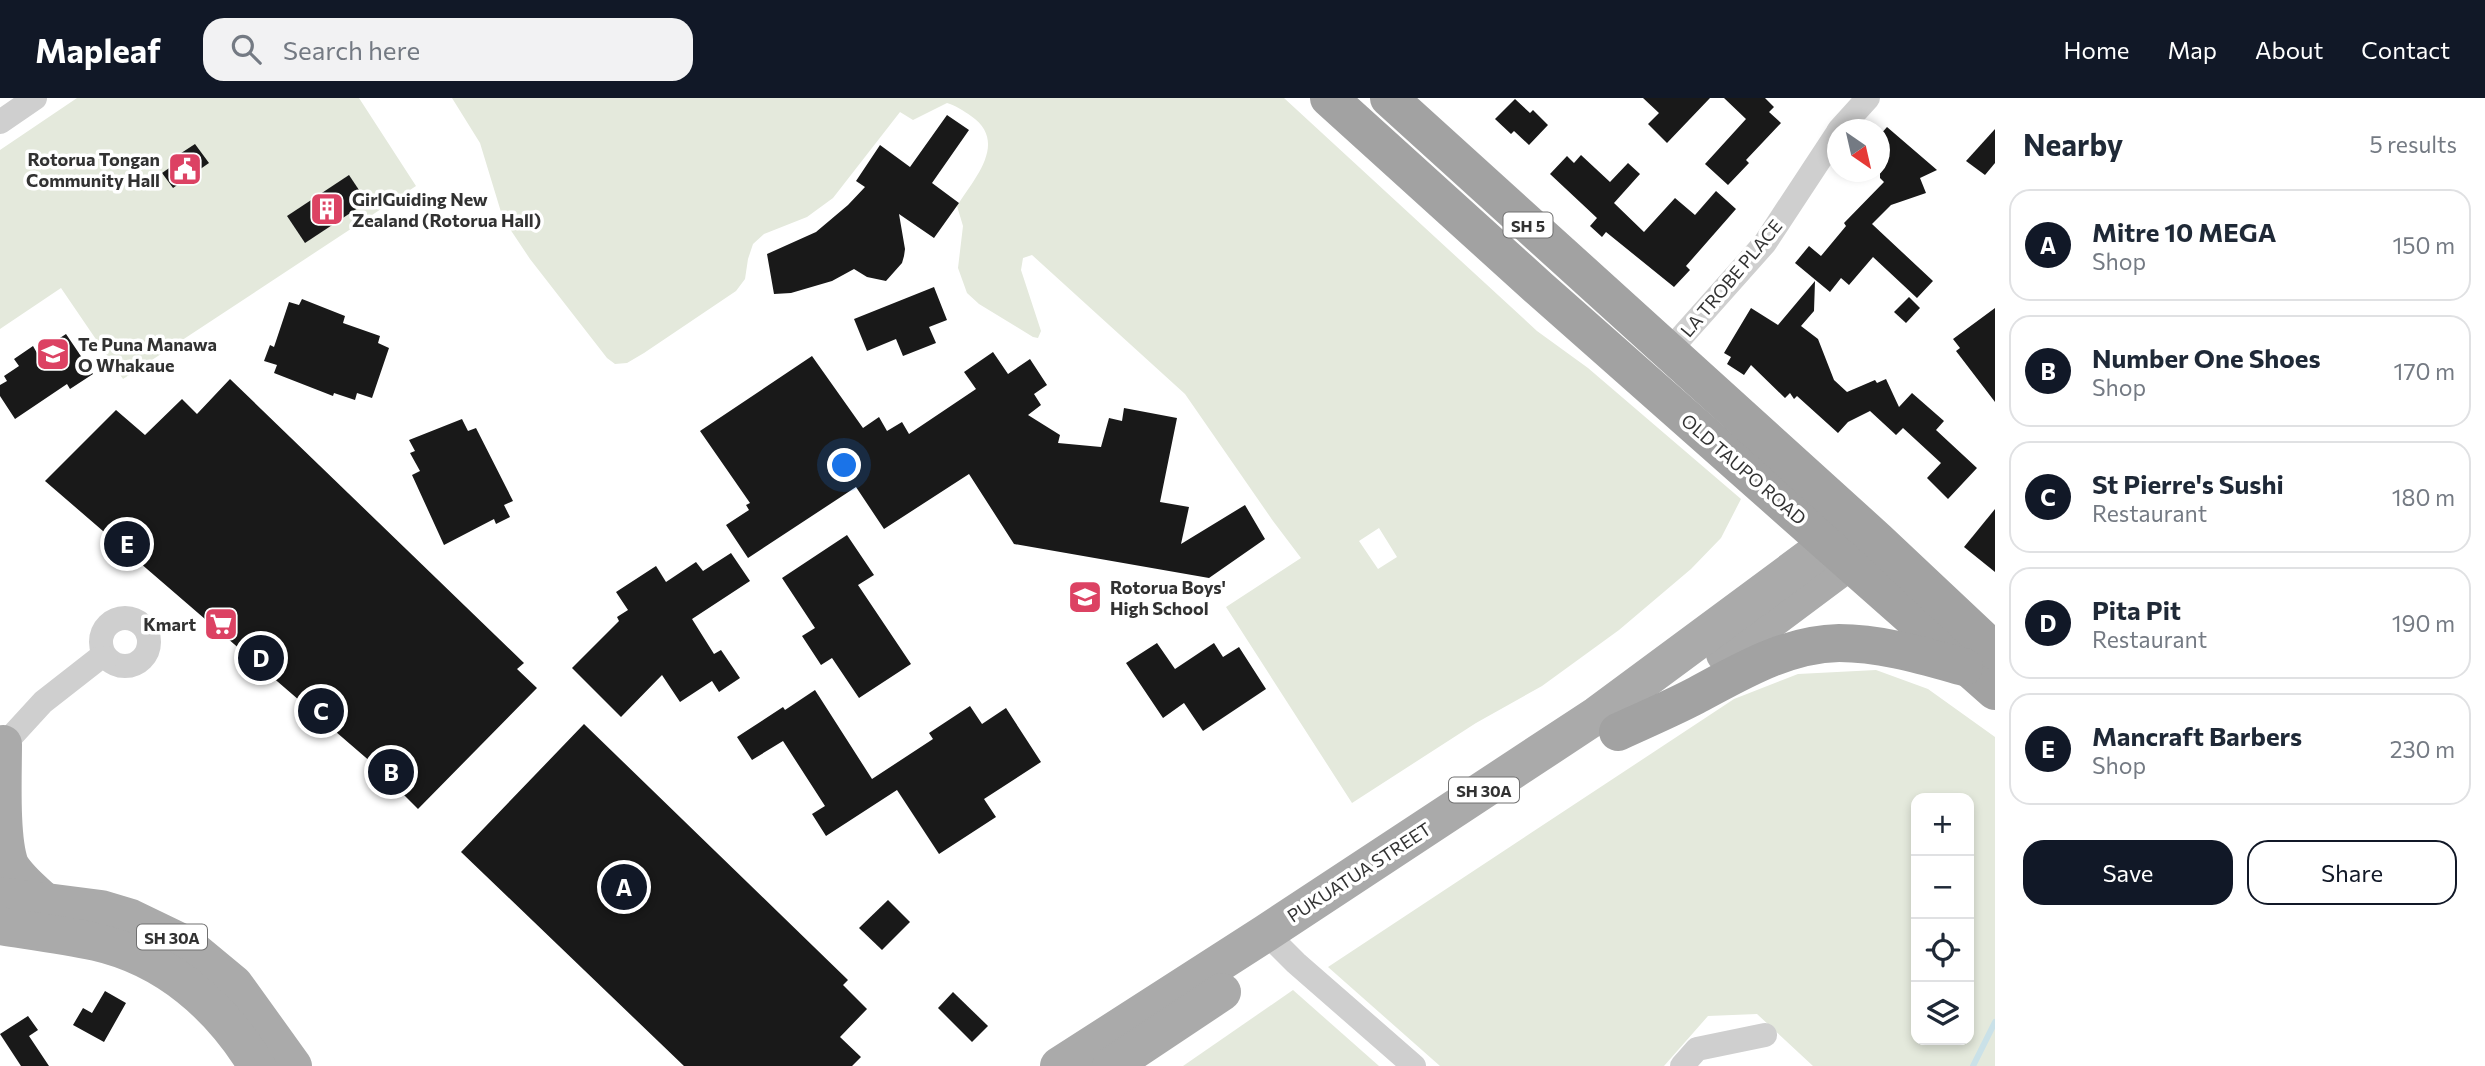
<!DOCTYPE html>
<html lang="en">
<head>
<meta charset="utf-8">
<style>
  :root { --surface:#fff; --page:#f2f2f3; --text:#1f2937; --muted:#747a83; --line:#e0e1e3; --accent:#111827 }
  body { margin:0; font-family:Commissioner,sans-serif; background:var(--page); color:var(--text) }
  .controls { position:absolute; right:21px; bottom:21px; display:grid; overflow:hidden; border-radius:14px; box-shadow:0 4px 10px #0003 }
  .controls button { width:63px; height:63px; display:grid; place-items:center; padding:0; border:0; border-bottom:2px solid var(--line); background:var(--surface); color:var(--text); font:35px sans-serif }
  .compass { position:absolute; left:1827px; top:21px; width:63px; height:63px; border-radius:50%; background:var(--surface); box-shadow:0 4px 10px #0003; rotate:146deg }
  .you { position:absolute; left:845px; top:368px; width:24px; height:24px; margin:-18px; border:5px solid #fff; border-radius:50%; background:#1a73e8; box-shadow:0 0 0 10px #1a73e833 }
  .badge { display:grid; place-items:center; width:46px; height:46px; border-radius:50%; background:var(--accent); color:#fff; font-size:23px; font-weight:700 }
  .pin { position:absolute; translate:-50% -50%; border:4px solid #fff; box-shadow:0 2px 7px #0006 }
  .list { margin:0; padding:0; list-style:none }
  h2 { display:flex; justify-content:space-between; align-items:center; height:91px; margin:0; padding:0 28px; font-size:30px }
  h2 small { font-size:23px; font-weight:400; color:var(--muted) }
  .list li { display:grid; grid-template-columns:46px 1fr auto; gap:21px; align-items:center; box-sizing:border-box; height:112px; margin:0 14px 14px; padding:0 14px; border:2px solid var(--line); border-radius:21px }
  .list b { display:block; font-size:26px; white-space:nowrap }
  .list p { margin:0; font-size:23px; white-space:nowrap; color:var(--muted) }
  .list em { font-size:23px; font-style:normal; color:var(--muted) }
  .actions { display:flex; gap:14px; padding:21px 28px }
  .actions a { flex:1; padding:16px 0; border:2px solid var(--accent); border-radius:21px; text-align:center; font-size:24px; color:var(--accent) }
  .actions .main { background:var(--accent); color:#fff }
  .icon { flex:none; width:38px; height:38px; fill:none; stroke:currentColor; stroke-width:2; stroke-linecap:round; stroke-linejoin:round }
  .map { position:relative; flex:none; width:1995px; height:968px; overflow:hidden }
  header { display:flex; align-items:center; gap:42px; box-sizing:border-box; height:98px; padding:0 35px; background:var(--accent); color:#fff }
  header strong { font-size:33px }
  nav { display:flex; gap:38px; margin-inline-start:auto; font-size:24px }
  .search { width:490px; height:63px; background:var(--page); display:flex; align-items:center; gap:18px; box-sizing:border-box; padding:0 24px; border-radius:21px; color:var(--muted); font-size:26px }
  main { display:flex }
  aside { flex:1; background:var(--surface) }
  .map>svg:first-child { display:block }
  .green { fill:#e4e9dc; fill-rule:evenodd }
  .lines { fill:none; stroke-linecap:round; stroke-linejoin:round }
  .stream { stroke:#cae1e8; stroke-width:6 }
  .building { fill:#191919 }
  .minor { stroke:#cfcfcf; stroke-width:24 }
  .primary { stroke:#aaa; stroke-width:38 }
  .trunk { stroke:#a2a2a2; stroke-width:38 }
  .labels { text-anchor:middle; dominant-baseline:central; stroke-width:7; stroke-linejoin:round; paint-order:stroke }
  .shield { fill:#fff; stroke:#707070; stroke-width:2 }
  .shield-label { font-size:16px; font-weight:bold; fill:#323232 }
  .poi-label { font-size:18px; font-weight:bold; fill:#323232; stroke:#fff; text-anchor:start }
  .street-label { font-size:18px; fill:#323232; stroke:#fff }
</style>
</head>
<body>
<header>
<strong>Mapleaf</strong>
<div class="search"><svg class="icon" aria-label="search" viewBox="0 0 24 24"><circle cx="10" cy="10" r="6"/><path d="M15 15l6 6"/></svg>Search here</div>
<nav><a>Home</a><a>Map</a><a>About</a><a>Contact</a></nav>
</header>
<main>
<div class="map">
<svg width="1995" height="968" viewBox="0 0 1995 968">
  <rect width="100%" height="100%" fill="#fff"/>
  <g class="green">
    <polygon points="77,0 359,0 416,88 123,281 61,190 0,231 0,52"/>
    <path d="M 452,0 L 1284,0 L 1537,233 L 1588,270 L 1741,401 L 1721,440 L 1691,471 L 1619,532 L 1542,588 L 1476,625 L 1352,705 L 1226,509 L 1301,460 L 1273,423 L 1185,296 L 1032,157 L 1023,160 L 1021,172 L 1041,233 L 1038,240 L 1033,239 L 979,206 L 967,195 L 958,170 L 963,128 L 957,108 C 974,81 1009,44 971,18 C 964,13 955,7 947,5 L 913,22 L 900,14 L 833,100 L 807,119 L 764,136 L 753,146 L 748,161 L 745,181 L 736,193 L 644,255 L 627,265 L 615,266 L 607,260 L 530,161 L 506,125 L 501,114 L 480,45 ZM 1379,430 L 1397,459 L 1378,471 L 1359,443 Z"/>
    <path d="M 1876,572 L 1928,591 L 1995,639 L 1995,968 L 1813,968 L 1757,916 L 1708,918 L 1664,968 L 1440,968 L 1328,869 L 1734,601 L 1798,576 ZM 1916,700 L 1969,700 L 1969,942 L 1916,942 Z"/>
    <polygon points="1293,892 1379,968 1183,968"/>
  </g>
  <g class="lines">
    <polyline class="stream" points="1973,968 1995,924"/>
  </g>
  <g class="building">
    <polygon points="1643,0 1710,0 1667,45 1648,26 1659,15"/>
    <polygon points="1724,0 1765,0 1774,9 1769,14 1781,25 1746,62 1749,65 1728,87 1705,66 1746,21"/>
    <polygon points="1515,1 1530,15 1533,12 1548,27 1529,47 1514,33 1511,36 1495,21"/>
    <polygon points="947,17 969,32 932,85 959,105 934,140 899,116 905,151 904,158 902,165 886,183 867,179 854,171 832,183 791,195 774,196 767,156 816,134 848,107 865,89 856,83 880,47 910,69"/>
    <polygon points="1887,29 1937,72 1920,80 1926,95 1891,107 1872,126 1933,183 1917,200 1873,159 1849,187 1841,180 1830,194 1795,165 1809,148 1821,158 1846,128 1844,125 1884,84 1880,80 1880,37"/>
    <polygon points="1995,31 1995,65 1985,77 1966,63"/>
    <polygon points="195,46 209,65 173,90 162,75 175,66 172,61"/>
    <polygon points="1581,57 1610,84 1628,65 1640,76 1614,105 1644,134 1675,100 1695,117 1716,93 1736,111 1686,168 1690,172 1674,189 1606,134 1602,139 1590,128 1597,120 1550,76 1567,58 1574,65"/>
    <polygon points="349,77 367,104 305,145 287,118"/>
    <polygon points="1815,183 1814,213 1801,228 1818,241 1834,282 1847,294 1875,282 1877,285 1886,281 1899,309 1912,295 1944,323 1936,332 1977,370 1948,401 1927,380 1941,365 1903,330 1896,337 1870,313 1848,324 1838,335 1797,298 1794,301 1790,295 1785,300 1751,267 1744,277 1727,266 1731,259 1724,255 1751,210 1778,227"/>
    <polygon points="934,189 947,222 929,229 936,245 903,258 896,241 867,253 854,221"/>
    <polygon points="1909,199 1920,210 1906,225 1894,214"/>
    <polygon points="302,201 345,218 343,225 380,238 378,245 389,250 372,300 357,295 355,302 334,295 333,298 274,275 277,267 264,263 270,247 274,249 289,204 299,207"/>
    <polygon points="1995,210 1995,304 1956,253 1960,250 1953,241"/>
    <polygon points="66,236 93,276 70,291 67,286 15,321 0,298 0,287 7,283 4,278 19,268 14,261 33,248 37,255"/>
    <polygon points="993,254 1008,276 1030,261 1047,287 1034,296 1041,307 1028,317 1060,337 1058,345 1101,349 1109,320 1122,323 1124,310 1177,320 1160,404 1189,409 1181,446 1245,407 1265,441 1209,480 1014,446 969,376 884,431 856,389 748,460 726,427 749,412 746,407 750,405 700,333 812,258 863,330 879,319 887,333 902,324 909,336 976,291 964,274"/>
    <polygon points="230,281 524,565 517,571 537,590 418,711 372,665 45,383 116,312 145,337 182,301 197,316"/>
    <polygon points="462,321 468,333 476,330 513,403 504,407 510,419 496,426 494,421 444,447 412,377 420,373 410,355 415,353 409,342"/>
    <polygon points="1995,411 1995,474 1964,449"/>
    <polygon points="847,437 874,477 858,487 911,566 859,600 832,560 821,567 802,538 815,530 782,480"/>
    <polygon points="731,455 750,483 692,521 714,556 721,552 740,580 719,594 712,583 680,604 662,577 621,619 572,570 619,523 617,519 628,512 616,494 656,468 666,484 696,464 703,473"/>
    <polygon points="1157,545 1175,571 1214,545 1223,559 1239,549 1266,591 1203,633 1184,605 1163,620 1126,565"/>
    <polygon points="815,592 872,681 933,641 929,635 970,608 982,626 1006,610 1041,664 984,701 996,719 939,756 897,692 826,738 812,716 825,708 783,643 752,662 737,639 783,609 785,612"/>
    <polygon points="584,626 848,882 843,887 867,911 840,939 861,959 852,968 684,968 461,754"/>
    <polygon points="888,802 910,824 882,852 859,830"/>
    <polygon points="105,893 126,905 104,944 73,927 83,910 92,915"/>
    <polygon points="953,894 988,928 972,944 938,910"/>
    <polygon points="28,918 38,932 29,938 49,968 21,968 0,936"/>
  </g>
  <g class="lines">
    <g class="minor">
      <polyline points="0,24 35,0"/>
      <polyline points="1839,32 1868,0"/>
      <polyline points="1668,254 1765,145 1838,34"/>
      <circle cx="125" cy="544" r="24"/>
      <polyline points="0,651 43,604 98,561 106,560"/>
      <polyline points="1266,835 1296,865 1414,968"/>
      <polyline points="1682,968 1697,951 1765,937"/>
    </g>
    <g class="primary">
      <polyline points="1725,556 1859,456"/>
      <path d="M 3,646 C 3,677 0,740 10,767 C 18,781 32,792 44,803"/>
      <polyline points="0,798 101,811 131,820 187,847 234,886 293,968"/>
      <path d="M 0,828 C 32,833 64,837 96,844 C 166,860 220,907 257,968"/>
      <polyline points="1059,968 1266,835 1597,617 1855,426"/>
      <polyline points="1111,968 1222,894"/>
    </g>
    <g class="trunk">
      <polyline points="1329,0 1540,191 1995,593"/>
      <polyline points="1389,0 1877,442 1995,553"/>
      <path d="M 1618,634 C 1644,622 1670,611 1695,598 C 1740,574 1786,546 1839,545 C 1881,545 1924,558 1964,569"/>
    </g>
  </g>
  <defs>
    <g id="civic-square" transform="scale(1.75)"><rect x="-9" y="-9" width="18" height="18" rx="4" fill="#dc4263" stroke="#fff"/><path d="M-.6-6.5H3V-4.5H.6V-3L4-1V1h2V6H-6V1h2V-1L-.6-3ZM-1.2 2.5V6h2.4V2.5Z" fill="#fff"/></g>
    <g id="building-square" transform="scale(1.75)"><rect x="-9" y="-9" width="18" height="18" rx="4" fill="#dc4263" stroke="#fff"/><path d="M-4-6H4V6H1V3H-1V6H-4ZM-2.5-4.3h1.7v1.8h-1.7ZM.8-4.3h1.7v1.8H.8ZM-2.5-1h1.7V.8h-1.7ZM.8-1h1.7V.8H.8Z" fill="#fff"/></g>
    <g id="school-square" transform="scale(1.75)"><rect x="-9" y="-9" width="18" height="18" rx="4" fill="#dc4263" stroke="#fff"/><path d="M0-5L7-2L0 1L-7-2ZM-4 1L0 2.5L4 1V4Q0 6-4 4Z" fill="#fff"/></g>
    <g id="supermarket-square" transform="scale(1.75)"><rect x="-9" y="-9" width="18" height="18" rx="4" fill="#dc4263" stroke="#fff"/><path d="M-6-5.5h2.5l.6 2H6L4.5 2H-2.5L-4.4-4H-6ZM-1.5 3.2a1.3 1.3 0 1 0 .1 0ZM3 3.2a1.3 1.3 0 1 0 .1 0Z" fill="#fff"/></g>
  </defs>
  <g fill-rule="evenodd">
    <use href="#civic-square" x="185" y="71"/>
    <use href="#building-square" x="327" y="111"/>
    <use href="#school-square" x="53" y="256"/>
    <use href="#school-square" x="1085" y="499"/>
    <use href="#supermarket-square" x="221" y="526"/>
  </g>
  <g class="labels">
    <g class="shield">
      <rect x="1503.5" y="114.5" width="49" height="25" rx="5"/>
      <rect x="1449" y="679.5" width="70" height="25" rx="5"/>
      <rect x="137" y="826.5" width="70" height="25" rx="5"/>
    </g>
    <g class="shield-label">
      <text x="1528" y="127">SH 5</text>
      <text x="1484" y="692">SH 30A</text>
      <text x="172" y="839">SH 30A</text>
    </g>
    <g class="poi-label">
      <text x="160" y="61" text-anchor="end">Rotorua Tongan<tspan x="160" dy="21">Community Hall</tspan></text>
      <text x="352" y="101">GirlGuiding New<tspan x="352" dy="21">Zealand (Rotorua Hall)</tspan></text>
      <text x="78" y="246">Te Puna Manawa<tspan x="78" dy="21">O Whakaue</tspan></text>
      <text x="1110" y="489">Rotorua Boys'<tspan x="1110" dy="21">High School</tspan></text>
      <text x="196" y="526" text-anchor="end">Kmart</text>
    </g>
    <g class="street-label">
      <text transform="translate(1731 180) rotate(-50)">LA TROBE PLACE</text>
      <text transform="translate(1744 371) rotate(41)">OLD TAUPO ROAD</text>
      <text transform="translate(1359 774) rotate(-33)">PUKUATUA STREET</text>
    </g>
  </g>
</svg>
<div class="controls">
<button>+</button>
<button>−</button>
<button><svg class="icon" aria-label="locate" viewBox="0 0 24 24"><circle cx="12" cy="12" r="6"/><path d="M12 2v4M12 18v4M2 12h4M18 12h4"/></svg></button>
<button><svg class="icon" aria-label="layers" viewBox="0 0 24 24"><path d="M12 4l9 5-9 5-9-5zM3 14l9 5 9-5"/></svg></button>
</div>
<svg class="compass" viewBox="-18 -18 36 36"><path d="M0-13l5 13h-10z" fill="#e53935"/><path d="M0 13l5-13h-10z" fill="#747a83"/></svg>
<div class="you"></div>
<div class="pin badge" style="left:624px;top:789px">A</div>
<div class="pin badge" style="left:391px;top:674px">B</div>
<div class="pin badge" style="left:321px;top:613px">C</div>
<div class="pin badge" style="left:261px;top:560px">D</div>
<div class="pin badge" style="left:127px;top:446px">E</div>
</div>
<aside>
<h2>Nearby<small>5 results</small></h2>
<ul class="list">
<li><span class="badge">A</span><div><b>Mitre 10 MEGA</b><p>Shop</p></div><em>150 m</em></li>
<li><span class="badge">B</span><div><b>Number One Shoes</b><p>Shop</p></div><em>170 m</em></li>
<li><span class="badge">C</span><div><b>St Pierre's Sushi</b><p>Restaurant</p></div><em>180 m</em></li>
<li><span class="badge">D</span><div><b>Pita Pit</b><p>Restaurant</p></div><em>190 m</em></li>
<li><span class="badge">E</span><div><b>Mancraft Barbers</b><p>Shop</p></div><em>230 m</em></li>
</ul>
<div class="actions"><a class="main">Save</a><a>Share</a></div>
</aside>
</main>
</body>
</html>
